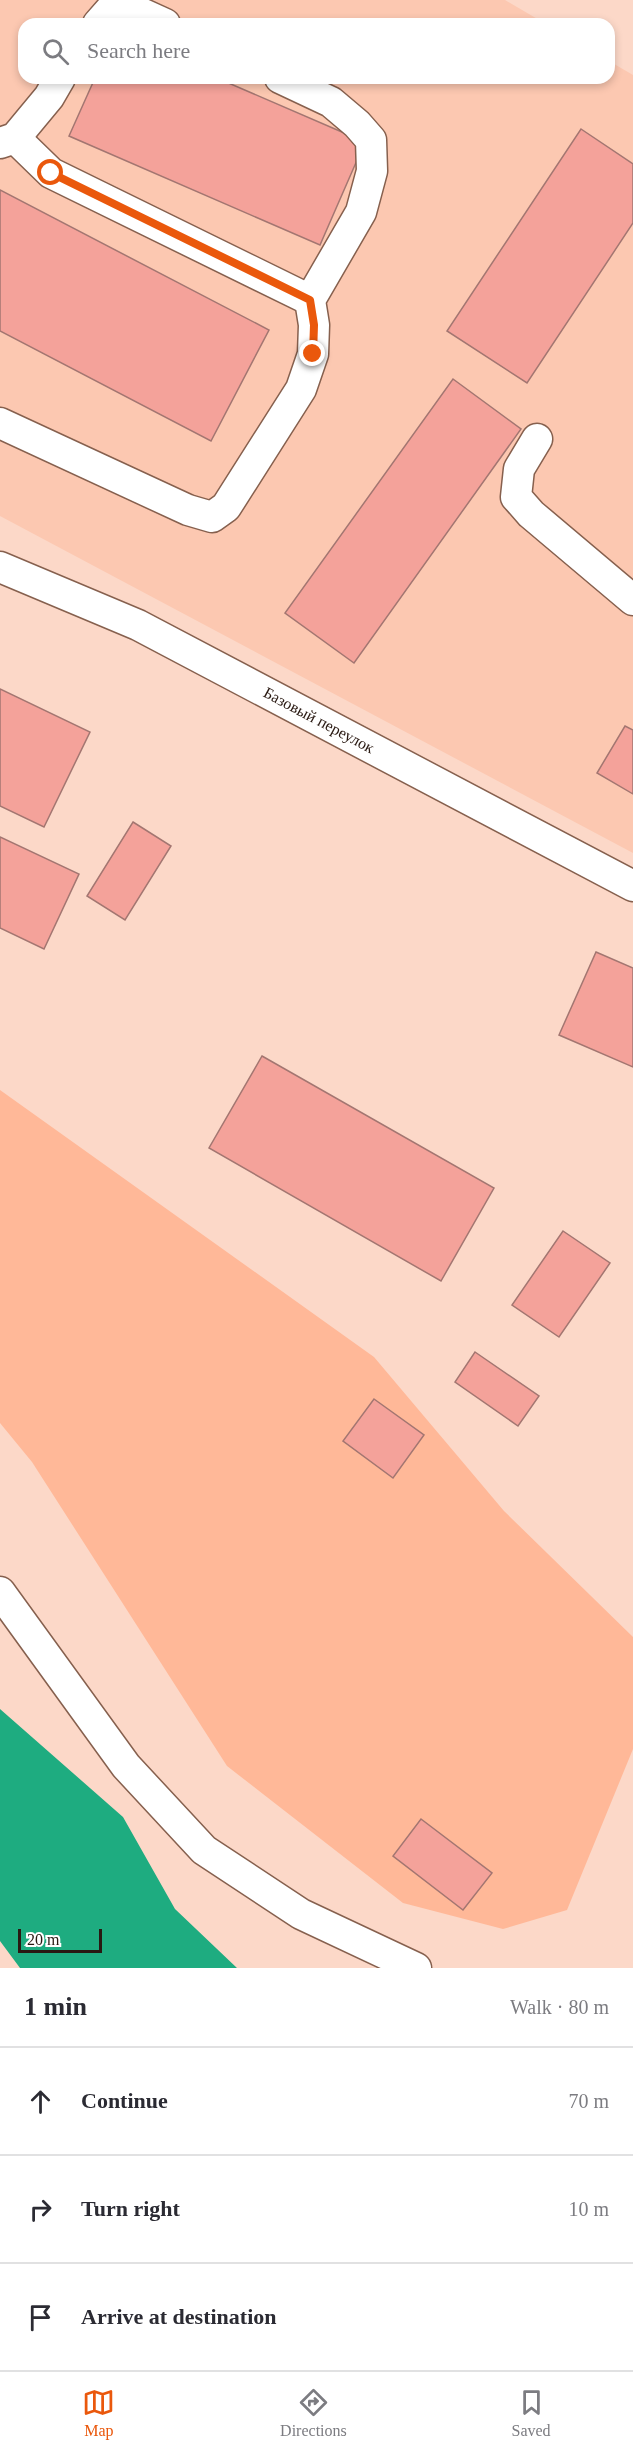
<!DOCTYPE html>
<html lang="en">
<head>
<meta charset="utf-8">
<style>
  :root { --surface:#fff; --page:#f7f7f7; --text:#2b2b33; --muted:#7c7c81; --line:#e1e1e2; --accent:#ea580c }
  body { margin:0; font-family:"Times New Roman",serif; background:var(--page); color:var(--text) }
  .scale { position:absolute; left:18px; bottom:15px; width:84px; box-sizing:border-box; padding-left:6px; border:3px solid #291912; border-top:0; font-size:16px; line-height:21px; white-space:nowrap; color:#291912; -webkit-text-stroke:4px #fff; paint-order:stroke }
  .stop { position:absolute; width:18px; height:18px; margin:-14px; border:4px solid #ea580c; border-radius:50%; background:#fff }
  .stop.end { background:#ea580c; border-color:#fff; box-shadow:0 2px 6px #0008 }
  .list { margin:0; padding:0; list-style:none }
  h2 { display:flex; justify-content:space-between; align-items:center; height:78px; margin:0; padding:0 24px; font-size:26px }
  h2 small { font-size:20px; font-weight:400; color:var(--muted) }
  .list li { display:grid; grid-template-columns:39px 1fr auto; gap:18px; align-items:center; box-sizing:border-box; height:108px; padding:0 24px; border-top:2px solid var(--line) }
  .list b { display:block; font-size:22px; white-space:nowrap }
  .list em { font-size:20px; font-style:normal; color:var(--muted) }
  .icon { flex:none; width:33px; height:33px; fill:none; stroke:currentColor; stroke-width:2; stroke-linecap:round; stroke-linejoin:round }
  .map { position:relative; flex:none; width:633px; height:1968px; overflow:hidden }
  .search { position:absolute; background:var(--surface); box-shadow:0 3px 9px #0003; left:18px; right:18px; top:18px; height:66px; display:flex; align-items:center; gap:15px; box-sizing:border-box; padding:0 21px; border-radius:18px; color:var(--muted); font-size:22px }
  .sheet { height:402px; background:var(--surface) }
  nav { display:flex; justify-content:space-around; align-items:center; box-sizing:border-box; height:84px; border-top:2px solid var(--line); background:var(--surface); font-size:16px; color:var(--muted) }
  nav a { display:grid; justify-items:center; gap:3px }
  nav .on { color:var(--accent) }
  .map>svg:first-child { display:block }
  .built { fill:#fcc8b1 }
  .green { fill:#ffb898 }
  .water { fill:#1eac80 }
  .building { fill:#f4a29a; stroke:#a37671; stroke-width:1.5 }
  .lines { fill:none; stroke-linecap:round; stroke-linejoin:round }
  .minor-casing { stroke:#86604e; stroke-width:33 }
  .minor { stroke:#fff; stroke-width:30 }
  .route { stroke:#ea580c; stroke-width:8 }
  .labels { text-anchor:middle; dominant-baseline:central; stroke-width:6; stroke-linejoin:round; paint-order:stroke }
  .street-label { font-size:16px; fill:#291912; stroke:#fff }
</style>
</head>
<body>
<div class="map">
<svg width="633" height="1968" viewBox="0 0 633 1968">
  <rect width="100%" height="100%" fill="#fcd8c8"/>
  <polygon class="built" points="0,0 505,0 546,24 24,24 24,78 609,78 609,61 633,75 633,853 0,516"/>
  <polygon class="green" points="0,1090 374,1357 504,1511 633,1637 633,1749 567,1910 503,1929 403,1903 227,1766 32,1462 0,1423"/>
  <polygon class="water" points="0,1709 123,1817 175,1909 237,1968 20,1968 0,1941"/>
  <g class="building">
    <polygon points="95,78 217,78 365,142 320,245 69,136"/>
    <polygon points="581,129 633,164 633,223 527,383 447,331"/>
    <polygon points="0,190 269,330 211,441 0,331"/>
    <polygon points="453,379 521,429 354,663 285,613"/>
    <polygon points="0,689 90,732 44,827 0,806"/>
    <polygon points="625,726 633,730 633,794 597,773"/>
    <polygon points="133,822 171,846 125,920 87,896"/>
    <polygon points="0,837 79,874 44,949 0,928"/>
    <polygon points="596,952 633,968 633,1067 559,1035"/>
    <polygon points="262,1056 494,1188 441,1281 209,1148"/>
    <polygon points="563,1231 610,1263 559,1337 512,1305"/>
    <polygon points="475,1352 539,1396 518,1426 455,1382"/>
    <polygon points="374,1399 424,1435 393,1478 343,1441"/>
    <polygon points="421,1819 492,1873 463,1910 393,1856"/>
  </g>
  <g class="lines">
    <g class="minor-casing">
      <g id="minor">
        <polyline points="117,2 165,24"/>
        <polyline points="98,24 119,0"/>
        <polyline points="15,138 51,173 310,300"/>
        <polyline points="0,143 15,138 49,97 60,78"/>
        <polyline points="0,423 188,510 212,517 226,507 301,389 313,354 314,325 310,300 361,212 372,171 371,140 357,124 331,102 280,78"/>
        <polyline points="537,439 519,469 516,497 531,514 633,600"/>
        <polyline points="0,567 138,625 633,886"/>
        <polyline points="0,1592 126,1766 204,1850 301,1914 416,1968"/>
      </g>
    </g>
    <use href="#minor" class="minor"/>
  </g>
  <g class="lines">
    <polyline class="route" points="51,173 310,300 314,325 313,354"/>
  </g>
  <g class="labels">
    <g class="street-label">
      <text transform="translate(319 720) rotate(28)">Базовый переулок</text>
    </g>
  </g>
</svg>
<div class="scale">20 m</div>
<div class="stop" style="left:51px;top:173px"></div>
<div class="stop end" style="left:313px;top:354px"></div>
<div class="search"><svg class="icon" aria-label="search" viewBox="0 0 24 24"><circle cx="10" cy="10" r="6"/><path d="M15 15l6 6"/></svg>Search here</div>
</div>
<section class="sheet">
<h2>1 min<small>Walk · 80 m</small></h2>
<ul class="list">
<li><svg class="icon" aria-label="ahead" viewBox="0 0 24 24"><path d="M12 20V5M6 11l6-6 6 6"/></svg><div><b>Continue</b></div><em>70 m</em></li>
<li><svg class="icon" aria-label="right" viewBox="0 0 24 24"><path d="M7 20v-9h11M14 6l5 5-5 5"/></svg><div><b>Turn right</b></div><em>10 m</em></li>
<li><svg class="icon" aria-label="arrive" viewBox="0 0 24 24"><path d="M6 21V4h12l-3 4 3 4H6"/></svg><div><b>Arrive at destination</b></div></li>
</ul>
</section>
<nav>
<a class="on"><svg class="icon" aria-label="map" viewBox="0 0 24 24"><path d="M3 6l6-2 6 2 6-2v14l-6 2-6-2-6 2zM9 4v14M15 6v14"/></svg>Map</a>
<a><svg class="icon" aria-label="directions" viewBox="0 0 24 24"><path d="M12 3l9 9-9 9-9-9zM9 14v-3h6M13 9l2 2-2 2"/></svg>Directions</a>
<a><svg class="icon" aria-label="saved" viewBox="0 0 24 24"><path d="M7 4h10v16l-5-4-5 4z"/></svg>Saved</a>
</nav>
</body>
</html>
